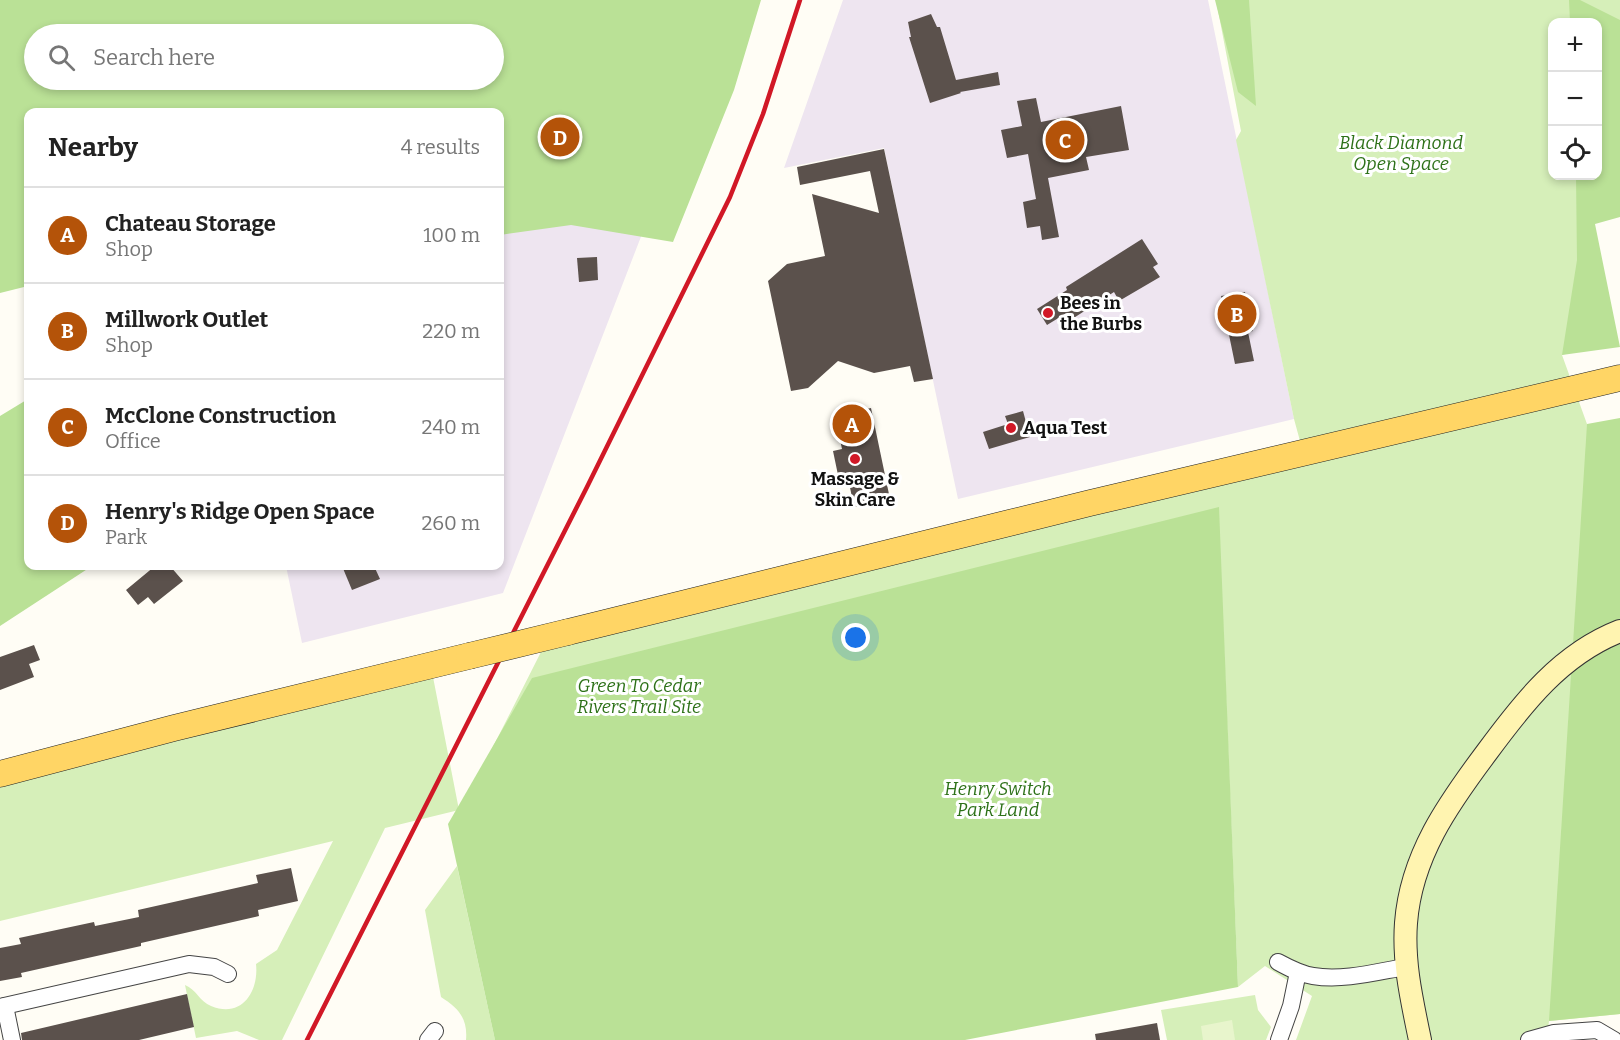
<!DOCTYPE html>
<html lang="en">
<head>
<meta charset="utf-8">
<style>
  :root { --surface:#fff; --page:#f6f6f6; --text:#222; --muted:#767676; --line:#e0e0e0; --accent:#b45309 }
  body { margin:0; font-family:Bitter,serif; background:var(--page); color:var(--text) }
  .controls { position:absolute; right:18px; top:18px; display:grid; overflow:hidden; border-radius:12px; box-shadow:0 3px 9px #0003 }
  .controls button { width:54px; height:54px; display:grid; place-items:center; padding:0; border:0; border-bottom:2px solid var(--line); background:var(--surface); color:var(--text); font:30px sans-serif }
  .you { position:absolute; left:856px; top:638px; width:21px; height:21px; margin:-15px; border:4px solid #fff; border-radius:50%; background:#1a73e8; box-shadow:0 0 0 9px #1a73e833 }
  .badge { display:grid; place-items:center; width:39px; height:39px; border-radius:50%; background:var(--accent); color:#fff; font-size:20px; font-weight:700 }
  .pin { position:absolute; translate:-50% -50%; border:3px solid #fff; box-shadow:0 2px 6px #0006 }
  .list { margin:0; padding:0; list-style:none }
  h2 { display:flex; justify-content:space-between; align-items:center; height:78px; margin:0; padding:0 24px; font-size:26px }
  h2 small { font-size:20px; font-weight:400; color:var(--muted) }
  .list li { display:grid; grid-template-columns:39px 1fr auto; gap:18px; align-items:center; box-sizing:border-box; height:96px; padding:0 24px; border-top:2px solid var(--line) }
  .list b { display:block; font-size:22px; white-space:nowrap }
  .list p { margin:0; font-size:20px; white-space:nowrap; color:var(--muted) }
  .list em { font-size:20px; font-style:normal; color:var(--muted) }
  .icon { flex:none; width:33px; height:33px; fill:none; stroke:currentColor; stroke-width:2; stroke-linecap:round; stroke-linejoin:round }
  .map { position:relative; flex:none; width:1620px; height:1040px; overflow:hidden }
  .search { position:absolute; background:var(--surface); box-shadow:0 3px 9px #0003; left:24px; top:24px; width:480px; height:66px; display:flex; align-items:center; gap:15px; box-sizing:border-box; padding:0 21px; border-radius:33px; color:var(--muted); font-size:22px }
  .panel { position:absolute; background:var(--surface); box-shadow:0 3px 9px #0003; left:24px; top:108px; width:480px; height:462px; border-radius:12px }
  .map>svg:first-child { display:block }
  .industrial { fill:#eee5f0 }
  .green { fill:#d6efb9; fill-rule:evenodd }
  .forest { fill:#bae196; fill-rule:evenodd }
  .pitch { fill:#e8f5cc }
  .building { fill:#5b514c }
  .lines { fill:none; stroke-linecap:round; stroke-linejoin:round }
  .street-casing { stroke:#444; stroke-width:18 }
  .secondary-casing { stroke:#333; stroke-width:24 }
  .primary-casing { stroke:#222; stroke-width:27 }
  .street { stroke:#fff; stroke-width:16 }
  .secondary { stroke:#fff4b0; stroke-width:22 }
  .primary { stroke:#ffd565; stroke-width:26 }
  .rail { stroke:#d11826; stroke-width:4.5 }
  .primary-bridge-casing { stroke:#222; stroke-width:27; stroke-linecap:butt }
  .primary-bridge { stroke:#ffd565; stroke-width:26 }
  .poi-dot { fill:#d11826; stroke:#fff; stroke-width:2 }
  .labels { text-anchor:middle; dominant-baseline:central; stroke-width:6; stroke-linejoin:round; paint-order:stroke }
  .park-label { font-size:18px; font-style:italic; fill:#2d7118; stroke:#fff }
  .poi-label { font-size:18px; font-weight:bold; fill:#111; stroke:#fff; text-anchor:start }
</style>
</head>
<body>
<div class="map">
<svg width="1620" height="1040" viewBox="0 0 1620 1040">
  <rect width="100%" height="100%" fill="#fffdf5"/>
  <g class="industrial">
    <polygon points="843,0 1208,0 1294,419 958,499 884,148 784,168"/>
    <polygon points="661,185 503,593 302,643 286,566 500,566 500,209"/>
  </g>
  <g class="green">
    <path d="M 1216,0 L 1620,0 L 1620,197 L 1577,208 L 1609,340 L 1562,355 L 1587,424 L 1620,1014 L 1549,1021 L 1547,1040 L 1296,1040 L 1312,996 L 1265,966 L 1238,987 L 1223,624 L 461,810 L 542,650 L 1306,463 L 1294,419 L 1236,140 L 1241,131 ZM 1552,22 L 1598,22 L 1598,176 L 1552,176 Z"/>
    <path d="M 433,677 L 459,810 L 385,828 L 282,1040 L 259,1040 L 237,1031 L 196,1038 L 185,985 C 196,989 200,1002 211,1006 C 242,1019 259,991 256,964 L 277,950 L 333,841 L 0,921 L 0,781 Z"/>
    <path d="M 457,866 L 495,1040 L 466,1040 C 468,1018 458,1008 441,997 L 425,910 Z"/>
    <polygon points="1255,995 1258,1010 1271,1027 1266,1040 1167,1040 1161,1010"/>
  </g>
  <g class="forest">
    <path d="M 0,0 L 761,0 L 734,90 L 673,242 L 571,225 L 500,235 L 500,112 L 28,112 L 28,286 L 0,293 ZM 34,34 L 494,34 L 494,80 L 34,80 Z"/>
    <polygon points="1215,0 1249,0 1256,106 1238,92"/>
    <polygon points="1569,0 1580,0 1620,20 1620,217 1595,224 1620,347 1562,355 1577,260 1576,176 1598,176 1598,22 1570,22"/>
    <polygon points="28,399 28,566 92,566 0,626 0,416"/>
    <polygon points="1620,418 1620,1014 1549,1021 1587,424"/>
    <polygon points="1219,507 1238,987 965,1040 495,1040 448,824 532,678"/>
  </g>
  <polygon class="pitch" points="1232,1020 1235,1040 1203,1040 1201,1026"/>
  <g class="building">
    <polygon points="931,14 937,27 940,27 956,80 998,72 1000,85 960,92 961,93 930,103 909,37 911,37 908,22"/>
    <polygon points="1036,98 1041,122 1121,106 1129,150 1086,157 1089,170 1048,178 1059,237 1042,240 1040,226 1027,228 1023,202 1036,199 1028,154 1007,158 1001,130 1022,126 1017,101"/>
    <polygon points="884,149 933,379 914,382 910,366 874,373 838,361 808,388 791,391 768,281 787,264 825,256 812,194 879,213 870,171 800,185 797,167"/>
    <polygon points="1142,239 1158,264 1153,267 1160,277 1119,301 1114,292 1069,321 1065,314 1047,325 1037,309 1067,290 1066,287"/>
    <polygon points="597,257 598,280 579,282 577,258"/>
    <polygon points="1245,292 1253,331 1248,332 1254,361 1235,364 1221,296"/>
    <polygon points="871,408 890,499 854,507 847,473 838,475 833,451 842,449 835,416"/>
    <polygon points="1023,411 1030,437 989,449 983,432 1008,424 1005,416"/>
    <polygon points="155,566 170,566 183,581 154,604 148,597 138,605 126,590"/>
    <polygon points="342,566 374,566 380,579 352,590"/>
    <polygon points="34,645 40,660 29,664 34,677 0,690 0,657"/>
    <polygon points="291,868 298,901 258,910 259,916 141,943 141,946 21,973 22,977 0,981 0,948 21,944 19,938 94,922 95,926 139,917 138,910 258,883 256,875"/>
    <polygon points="187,994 194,1027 139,1040 22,1040 21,1033"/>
    <polygon points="1157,1023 1160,1040 1096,1040 1095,1034"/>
  </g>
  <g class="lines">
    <g class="street-casing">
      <g id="street">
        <path d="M 1278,962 C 1289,968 1300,974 1313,976 C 1343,981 1376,972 1405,967"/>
        <polyline points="5,1006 12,1040"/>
        <polyline points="0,1007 189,964 214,967 228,974"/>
        <polyline points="428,1040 435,1031"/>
        <polyline points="1279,1040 1291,1006 1298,972"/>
        <polyline points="1529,1040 1554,1033 1597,1030 1614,1040"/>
      </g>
    </g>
    <g class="secondary-casing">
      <path id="secondary" d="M 1420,1040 C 1412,1001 1403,963 1406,923 C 1411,856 1448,804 1487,752 C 1523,703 1561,654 1620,631"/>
    </g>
    <g class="primary-casing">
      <g id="primary">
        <polyline points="568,632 1090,503 1620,378"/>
        <polyline points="0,774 174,728 469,656"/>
      </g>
    </g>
    <use href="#street" class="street"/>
    <use href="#secondary" class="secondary"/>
    <use href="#primary" class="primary"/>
    <polyline class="rail" points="307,1040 587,487 730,197 763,114 800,0"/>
    <g class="primary-bridge-casing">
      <polyline id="primary-bridge" points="469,656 568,632"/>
    </g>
    <use href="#primary-bridge" class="primary-bridge"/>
  </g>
  <g class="poi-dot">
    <circle cx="1048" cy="313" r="6"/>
    <circle cx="1011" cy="428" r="6"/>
    <circle cx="855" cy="459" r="6"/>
  </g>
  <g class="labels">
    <g class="park-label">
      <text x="1401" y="143">Black Diamond<tspan x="1401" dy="21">Open Space</tspan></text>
      <text x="639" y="686">Green To Cedar<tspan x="639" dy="21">Rivers Trail Site</tspan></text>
      <text x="998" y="789">Henry Switch<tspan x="998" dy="21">Park Land</tspan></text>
    </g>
    <g class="poi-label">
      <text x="1060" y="303">Bees in<tspan x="1060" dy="21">the Burbs</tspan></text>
      <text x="1023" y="428">Aqua Test</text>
      <text x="855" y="479" text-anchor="middle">Massage &amp;<tspan x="855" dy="21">Skin Care</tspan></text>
    </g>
  </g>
</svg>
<div class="controls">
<button>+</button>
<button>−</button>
<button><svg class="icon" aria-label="locate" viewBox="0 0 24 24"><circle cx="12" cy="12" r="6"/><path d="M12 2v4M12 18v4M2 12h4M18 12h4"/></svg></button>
</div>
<div class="you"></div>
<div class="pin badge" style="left:852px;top:424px">A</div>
<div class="pin badge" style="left:1237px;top:314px">B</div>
<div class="pin badge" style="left:1065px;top:140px">C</div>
<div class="pin badge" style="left:560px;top:137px">D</div>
<div class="search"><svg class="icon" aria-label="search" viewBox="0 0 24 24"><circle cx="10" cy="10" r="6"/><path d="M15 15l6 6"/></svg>Search here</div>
<section class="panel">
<h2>Nearby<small>4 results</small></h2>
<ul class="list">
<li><span class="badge">A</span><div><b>Chateau Storage</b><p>Shop</p></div><em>100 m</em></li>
<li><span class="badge">B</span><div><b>Millwork Outlet</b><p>Shop</p></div><em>220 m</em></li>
<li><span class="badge">C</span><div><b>McClone Construction</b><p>Office</p></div><em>240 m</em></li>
<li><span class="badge">D</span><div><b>Henry's Ridge Open Space</b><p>Park</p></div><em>260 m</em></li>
</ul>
</section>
</div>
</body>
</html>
